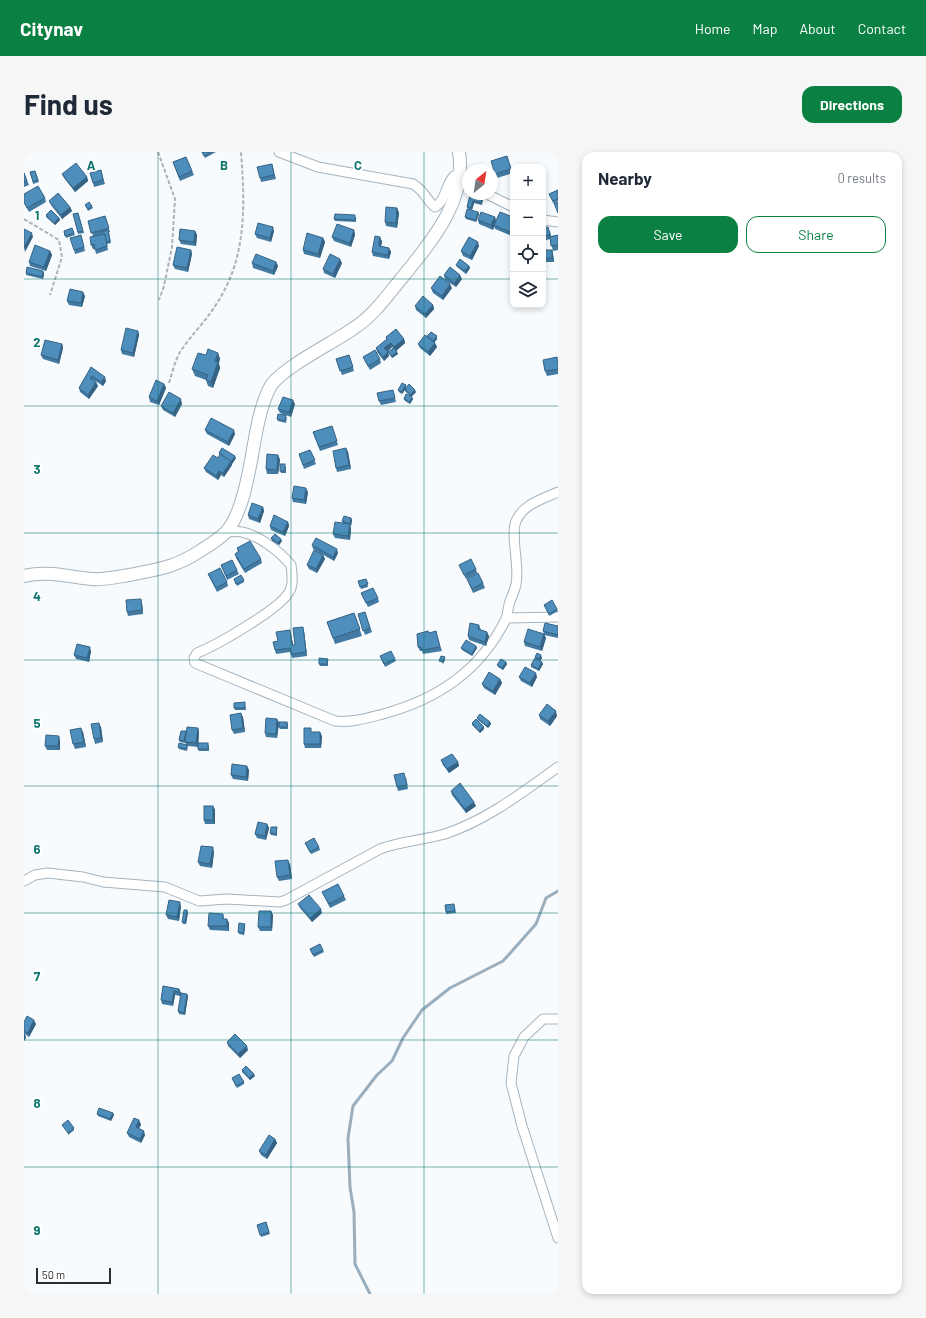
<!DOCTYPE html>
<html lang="en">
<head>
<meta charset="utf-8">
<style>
  :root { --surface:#fff; --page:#f6f6f7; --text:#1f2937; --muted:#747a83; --line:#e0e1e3; --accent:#0b8043 }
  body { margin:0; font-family:Barlow,sans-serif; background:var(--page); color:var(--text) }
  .controls { position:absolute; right:12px; top:12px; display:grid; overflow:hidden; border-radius:8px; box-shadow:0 2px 6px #0003 }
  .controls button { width:36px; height:36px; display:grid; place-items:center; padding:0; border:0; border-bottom:1px solid var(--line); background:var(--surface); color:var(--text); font:20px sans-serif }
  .compass { position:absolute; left:438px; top:12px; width:36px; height:36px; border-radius:50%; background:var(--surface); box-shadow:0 2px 6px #0003; rotate:30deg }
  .scale { position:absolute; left:12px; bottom:10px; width:75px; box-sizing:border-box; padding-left:4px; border:2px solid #2a2f33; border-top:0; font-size:11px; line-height:14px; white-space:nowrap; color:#2a2f33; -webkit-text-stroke:3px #fff; paint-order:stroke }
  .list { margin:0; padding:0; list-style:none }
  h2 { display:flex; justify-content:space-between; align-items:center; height:52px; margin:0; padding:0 16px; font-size:17px }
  h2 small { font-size:13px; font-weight:400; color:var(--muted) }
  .actions { display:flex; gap:8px; padding:12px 16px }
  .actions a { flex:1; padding:9px 0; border:1px solid var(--accent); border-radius:12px; text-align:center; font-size:14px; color:var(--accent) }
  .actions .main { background:var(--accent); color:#fff }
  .icon { flex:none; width:22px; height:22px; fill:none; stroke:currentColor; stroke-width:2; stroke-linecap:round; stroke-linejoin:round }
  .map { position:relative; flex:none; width:534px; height:1142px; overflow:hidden; border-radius:12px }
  header { display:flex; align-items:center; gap:24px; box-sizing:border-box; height:56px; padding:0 20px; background:var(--accent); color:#fff }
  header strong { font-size:19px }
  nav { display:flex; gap:22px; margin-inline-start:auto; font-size:14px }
  .intro { display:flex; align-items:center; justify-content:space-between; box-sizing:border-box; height:96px; padding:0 24px }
  h1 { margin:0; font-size:28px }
  .button { padding:10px 18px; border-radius:12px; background:var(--accent); color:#fff; font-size:14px; font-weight:700 }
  main { display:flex; gap:24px; padding:0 24px }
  aside { flex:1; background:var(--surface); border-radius:12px; box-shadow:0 2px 6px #0003 }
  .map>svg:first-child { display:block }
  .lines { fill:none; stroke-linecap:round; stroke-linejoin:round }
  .stream { stroke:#9baebd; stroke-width:3 }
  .street-casing { stroke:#a6b3bd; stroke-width:11 }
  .secondary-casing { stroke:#a6b3bd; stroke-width:14 }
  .path { stroke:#aeb2b4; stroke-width:2; stroke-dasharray:4 2; stroke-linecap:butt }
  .street { stroke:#fff; stroke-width:9 }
  .secondary { stroke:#fff; stroke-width:12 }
  .wall { fill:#427aa2 }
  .shaded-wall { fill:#366384 }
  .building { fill:#4d8ebc; stroke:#366384 }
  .grid { fill:none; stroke:#0f766e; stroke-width:1; stroke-opacity:0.55 }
  .grid-label { font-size:13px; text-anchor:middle; font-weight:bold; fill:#0f766e; stroke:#fff; stroke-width:3; stroke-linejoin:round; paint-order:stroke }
</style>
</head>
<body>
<header>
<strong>Citynav</strong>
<nav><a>Home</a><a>Map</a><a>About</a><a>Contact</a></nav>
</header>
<div class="intro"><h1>Find us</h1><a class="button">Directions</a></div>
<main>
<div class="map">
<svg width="534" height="1142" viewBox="0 0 534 1142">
  <rect width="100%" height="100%" fill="#f8fbfd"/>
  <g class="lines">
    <polyline class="stream" points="346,1142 331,1112 330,1060 326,1035 324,986 329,954 353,923 368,909 379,886 398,858 426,836 479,809 512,772 522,746 534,739"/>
    <g class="street-casing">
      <g id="street">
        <path d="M 255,0 L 294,15 L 389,32 C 402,40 401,47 411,55 C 422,49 421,33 430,24 L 444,31"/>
        <polyline points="463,42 489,55"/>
        <polyline points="519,68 534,70"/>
        <path d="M 202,380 C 207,380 213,379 218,380 C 236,384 255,399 267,413 C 268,421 270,433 265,440 C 256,457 193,493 173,501 L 170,506 L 171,511 L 311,569 C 327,571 343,566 359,562 C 414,547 456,519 482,467 C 484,461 484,455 486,449 C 488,444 491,438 492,432 C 496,414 486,384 492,369 C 499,352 519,347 534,340"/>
        <polyline points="482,466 534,465"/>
        <path d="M 0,729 L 11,723 L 24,721 L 59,725 L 79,730 L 141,735 L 175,749 L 203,747 L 256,750 L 262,748 L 356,697 C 377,689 400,688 421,682 C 463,668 499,640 534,615"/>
        <polyline points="534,867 519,867 500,885 490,904 487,931 498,974 534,1086"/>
      </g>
    </g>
    <g class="secondary-casing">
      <path id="secondary" d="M 0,424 C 24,418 44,425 68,427 C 81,428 93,425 105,423 C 134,417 150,416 176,399 C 184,394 194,388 201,381 C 220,363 227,307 232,281 C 235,265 239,246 248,232 C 263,213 309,191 330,176 C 349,164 363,144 377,127 C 406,91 443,50 435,0"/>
    </g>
    <g class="path">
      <polyline points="134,0 151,47 148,95 140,134 135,148"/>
      <polyline points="0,67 35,88 38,105 26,143"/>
      <path d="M 145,231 C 148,221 151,209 156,200 C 167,183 183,168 193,151 C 223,105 221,53 217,0"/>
    </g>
    <use href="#street" class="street"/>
    <use href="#secondary" class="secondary"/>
  </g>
  <g class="wall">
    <polygon points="178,0 192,0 181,6"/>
    <polygon points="483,4 489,21 473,26 467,9"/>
    <polygon points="162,5 170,23 156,29 149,10"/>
    <polygon points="248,12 252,27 237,30 236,26"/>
    <polygon points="77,18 81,32 70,35 69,31"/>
    <polygon points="11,19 15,30 9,32 6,20"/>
    <polygon points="0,21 5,33 0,35"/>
    <polygon points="38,22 63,25 64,29 51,40 40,26"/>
    <polygon points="534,38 534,49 529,51 525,42"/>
    <polygon points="0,42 21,46 22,50 5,60 0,51"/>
    <polygon points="446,43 458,46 459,48 458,53 450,51 448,58 444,57 443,55"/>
    <polygon points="25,49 46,55 48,59 38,67 27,53"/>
    <polygon points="61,53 68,54 69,56 64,59"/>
    <polygon points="373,56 375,61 373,76 362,74 361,70"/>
    <polygon points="454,60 455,62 452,70 442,67 441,65"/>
    <polygon points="54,61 60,81 54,82 49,62"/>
    <polygon points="22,63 35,66 36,68 31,73 22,65"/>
    <polygon points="81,64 86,80 85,80 87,91 83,92 84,98 72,102 71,97 69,97 67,93 69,84 64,69"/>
    <polygon points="332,65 332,70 311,69 310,67"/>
    <polygon points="471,65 472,69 489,65 489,82 488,84 471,77 470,74 469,78 455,72 454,68"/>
    <polygon points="48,76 51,83 42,86 40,79"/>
    <polygon points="519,76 526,79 527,84 534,83 534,98 529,99 526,87 519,89"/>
    <polygon points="330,78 331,83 327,95 310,89 308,85"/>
    <polygon points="171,79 173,83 172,94 157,92 155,88"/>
    <polygon points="250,79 247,90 233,86 231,82"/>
    <polygon points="57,83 61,99 51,102 50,98"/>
    <polygon points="356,85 358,90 357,94 365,96 367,100 365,107 349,104 348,100"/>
    <polygon points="299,86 301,90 296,106 280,102 279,98"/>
    <polygon points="455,94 448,108 439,104 437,99"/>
    <polygon points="167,98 168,102 164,120 151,117 149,113"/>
    <polygon points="519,98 528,98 529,102 530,110 519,110"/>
    <polygon points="26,99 28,103 22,119 6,114 5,110"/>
    <polygon points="252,110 254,114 250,123 229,116 228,111"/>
    <polygon points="318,111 311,126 300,121 299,117"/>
    <polygon points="432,113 445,114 446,116 442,122 433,115"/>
    <polygon points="19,119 20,122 19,127 2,123 2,121"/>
    <polygon points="420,123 438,127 432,135 421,128"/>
    <polygon points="407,136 428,136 419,148 409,141"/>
    <polygon points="61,144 58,155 45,153 43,149"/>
    <polygon points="409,153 410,157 402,166 392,158 391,154"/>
    <polygon points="114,179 115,183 110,205 98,202 97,198"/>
    <polygon points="413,184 413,187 410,190 413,195 406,204 396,196 394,192 403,185"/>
    <polygon points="362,185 380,187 381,191 372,199 374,202 368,206 365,202 364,200 369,196 368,195 363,200 365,204 360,209 353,200 352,196 363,187"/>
    <polygon points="38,192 39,196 35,212 19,207 17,203"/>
    <polygon points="194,201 196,207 194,211 196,216 189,236 184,234 182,228 171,224 168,217 182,203"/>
    <polygon points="325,203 330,219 318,223 312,207"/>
    <polygon points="339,205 356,207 357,211 346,218 341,209"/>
    <polygon points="534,209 534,222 523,224 521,219"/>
    <polygon points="67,215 82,229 79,234 70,228 74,234 65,247 56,240 55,236"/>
    <polygon points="140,232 142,236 135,253 126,250 125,245"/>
    <polygon points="382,235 392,240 387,245 389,247 386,252 381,249 380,247 387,245 381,239 381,238 378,242 375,240 374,238"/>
    <polygon points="370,242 372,250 357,253 355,249"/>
    <polygon points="158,252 151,265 139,258 137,254"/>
    <polygon points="271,252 267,265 256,261 254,257"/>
    <polygon points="263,265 262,271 254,269 253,267"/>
    <polygon points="308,274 314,293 296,299 289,280"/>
    <polygon points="181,278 211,282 205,294 183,282"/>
    <polygon points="322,296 324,300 327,317 313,320 312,316"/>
    <polygon points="286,298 292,312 280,317 275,302"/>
    <polygon points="195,301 212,306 208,312 208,311 208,313 200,325 197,323 194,328 182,320 180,316 194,306 196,303"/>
    <polygon points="254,303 256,308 254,322 243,322 242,317"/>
    <polygon points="262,314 262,321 257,321 256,319"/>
    <polygon points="284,340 282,352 269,350 268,346"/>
    <polygon points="239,355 240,359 236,371 225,367 224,363"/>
    <polygon points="327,366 328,368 327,374 326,373 327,377 326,388 311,386 309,382 319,372 318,369"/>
    <polygon points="264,370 265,374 261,384 247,378 246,374"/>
    <polygon points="247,386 258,389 255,393 248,389"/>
    <polygon points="288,393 314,401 310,409 289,397"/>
    <polygon points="213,396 237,407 238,411 221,421 212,406 211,402 214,400"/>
    <polygon points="299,403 301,407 293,421 285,417 283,413"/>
    <polygon points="197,413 213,418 215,422 203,428"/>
    <polygon points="435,413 452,417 453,421 442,427"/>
    <polygon points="184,422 203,430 204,434 193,440"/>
    <polygon points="210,427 220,428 220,430 213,434"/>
    <polygon points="342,427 344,435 337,437 334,429"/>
    <polygon points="443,427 459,431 461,436 449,441"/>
    <polygon points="337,441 354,446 355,450 344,455"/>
    <polygon points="118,451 119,462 104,464 103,460"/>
    <polygon points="520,453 533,457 534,459 525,464"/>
    <polygon points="341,460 348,480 341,483 334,462"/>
    <polygon points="330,461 338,484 311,492 303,470"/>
    <polygon points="455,473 457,478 465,484 462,494 445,488 444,484"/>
    <polygon points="534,474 534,486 520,483 522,486 518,499 501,494 500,490 520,482 519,479"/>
    <polygon points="280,479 283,504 268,506 266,500 252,502 251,498 254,489 267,482 269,493 271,493"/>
    <polygon points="405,481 413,484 418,499 399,502 398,499 396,499 394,495"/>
    <polygon points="452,494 453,496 448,504 438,498 437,496"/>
    <polygon points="67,499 65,510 52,507 50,503"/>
    <polygon points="511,505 518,506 516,509 519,512 515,519 507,515 507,513 512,507"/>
    <polygon points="357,506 371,507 372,509 361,515"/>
    <polygon points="304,507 304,514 296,514 295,512"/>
    <polygon points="482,510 483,512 479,518 474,515 473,513"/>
    <polygon points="495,525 513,525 508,535 497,529"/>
    <polygon points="476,527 478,531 471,543 460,536 458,532"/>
    <polygon points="221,550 221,552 222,558 211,558 210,556"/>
    <polygon points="515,563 533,564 526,574 516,567"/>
    <polygon points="219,565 221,580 210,582 208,578"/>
    <polygon points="453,566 466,570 467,572 464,576 454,568"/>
    <polygon points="253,567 255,571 253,586 242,585 241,581"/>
    <polygon points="263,570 264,572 264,577 256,577 255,575"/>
    <polygon points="448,571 460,575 460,577 456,581 448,573"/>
    <polygon points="77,575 79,590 71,592 70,587"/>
    <polygon points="174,576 175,580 174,595 164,594 163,599 155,597 154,595 162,593 161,590 162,587 161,591 156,590 155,588 162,579"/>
    <polygon points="59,580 62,595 51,597 49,592"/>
    <polygon points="289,580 298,584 297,596 281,596 280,592"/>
    <polygon points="36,588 36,598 23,598 21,594"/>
    <polygon points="185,593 185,599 175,599 174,597"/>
    <polygon points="417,608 434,610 435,614 425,621 419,613"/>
    <polygon points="225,618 224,629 209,627 207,623"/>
    <polygon points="382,625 384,637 374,639 373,635"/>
    <polygon points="427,639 452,654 442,661 428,643"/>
    <polygon points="189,654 191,658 191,672 181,672 180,668"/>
    <polygon points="243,672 245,676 242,688 233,686 231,682"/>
    <polygon points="253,678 253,684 247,683 246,681"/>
    <polygon points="281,691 295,695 296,698 287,702"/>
    <polygon points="190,700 188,716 176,714 174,710"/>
    <polygon points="266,712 268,727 255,729 253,725"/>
    <polygon points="298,740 320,744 322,748 306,756"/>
    <polygon points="274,752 298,761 288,770 276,756"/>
    <polygon points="430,752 432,761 422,762 422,760"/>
    <polygon points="157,754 155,769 144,767 142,763"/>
    <polygon points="247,759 249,763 248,779 236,779 234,775"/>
    <polygon points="164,760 162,772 159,772 158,770"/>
    <polygon points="199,762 200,767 205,771 205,779 186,778 184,774"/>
    <polygon points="221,774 220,783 215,782 214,780"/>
    <polygon points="286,797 299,798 300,800 290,805"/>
    <polygon points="139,834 155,837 157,841 156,844 151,843 149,854 138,852 137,848"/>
    <polygon points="164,844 161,863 155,862 154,859"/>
    <polygon points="0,870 12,872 5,885 1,882 2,886 0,889"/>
    <polygon points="203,890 224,898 216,906 204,894"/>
    <polygon points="218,918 231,924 226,928 218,920"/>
    <polygon points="208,926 220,930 220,932 213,936"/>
    <polygon points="89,961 90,963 87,969 74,964 73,962"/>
    <polygon points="115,968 117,973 115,976 121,983 117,991 105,985 103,981"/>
    <polygon points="251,987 253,991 243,1007 237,1003 235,999"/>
    <polygon points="242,1070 246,1082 237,1085 233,1073"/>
  </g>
  <g class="shaded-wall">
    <polygon points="63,25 64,29 51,40 49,36"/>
    <polygon points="449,49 450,51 448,58 447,56"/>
    <polygon points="46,55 48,59 38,67 37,63"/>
    <polygon points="373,56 375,61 373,76 372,71"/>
    <polygon points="454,60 455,62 452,70 452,68"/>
    <polygon points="471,65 472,69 469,78 467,73"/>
    <polygon points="35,66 36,68 31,73 30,71"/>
    <polygon points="489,74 489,82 488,84 486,80"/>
    <polygon points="249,75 250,79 247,90 246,86"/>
    <polygon points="330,78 331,83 327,95 326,91"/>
    <polygon points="171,79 173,83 172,94 170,90"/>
    <polygon points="8,81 9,85 1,100 0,95"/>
    <polygon points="356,85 358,90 356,98 355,94"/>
    <polygon points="299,86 301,90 296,106 294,102"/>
    <polygon points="454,90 455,94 448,108 446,104"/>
    <polygon points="365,96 367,100 365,107 364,103"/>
    <polygon points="167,98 168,102 164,120 163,116"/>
    <polygon points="528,98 529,102 530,110 528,106"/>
    <polygon points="26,99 28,103 22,119 20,115"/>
    <polygon points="316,107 318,111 311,126 309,122"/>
    <polygon points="252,110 254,114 250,123 249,119"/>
    <polygon points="445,114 446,116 442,122 441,119"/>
    <polygon points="19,119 20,122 19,127 18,125"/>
    <polygon points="436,123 438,127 432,135 430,131"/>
    <polygon points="426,132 428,136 419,148 418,144"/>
    <polygon points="59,140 61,144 58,155 57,151"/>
    <polygon points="409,153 410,157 402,166 401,162"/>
    <polygon points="114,179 115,183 110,205 109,201"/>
    <polygon points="413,184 413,187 410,191 409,189"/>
    <polygon points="380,187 381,191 372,199 370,195"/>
    <polygon points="367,191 368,195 362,201 360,196"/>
    <polygon points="411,191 413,195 406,204 404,200"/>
    <polygon points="38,192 39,196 35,212 34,208"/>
    <polygon points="364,200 365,204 360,209 359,205"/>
    <polygon points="373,200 374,202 368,206 368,204"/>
    <polygon points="194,201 196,207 195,211 196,216 189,236 187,230 191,209"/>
    <polygon points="81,225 82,229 79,234 77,230"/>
    <polygon points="72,230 74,234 65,247 64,243"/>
    <polygon points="140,232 142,236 135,253 133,249"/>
    <polygon points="382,233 382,236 378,242 378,240"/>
    <polygon points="391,238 392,240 387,245 386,243"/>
    <polygon points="388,245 389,247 386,252 386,250"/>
    <polygon points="157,247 158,252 151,265 149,261"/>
    <polygon points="269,248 271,252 267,265 265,260"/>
    <polygon points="210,278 211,282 205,294 204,290"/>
    <polygon points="322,296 324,300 327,317 325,313"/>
    <polygon points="254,303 256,308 254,322 253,318"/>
    <polygon points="211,304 212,306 208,312 207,310"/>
    <polygon points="207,309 208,313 200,325 199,321"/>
    <polygon points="195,319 197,323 194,328 192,324"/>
    <polygon points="282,336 284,340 282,352 280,348"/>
    <polygon points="239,355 240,359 236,371 234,367"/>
    <polygon points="327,366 328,368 327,374 326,372"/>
    <polygon points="264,370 265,374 261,384 259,380"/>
    <polygon points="326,372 327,377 326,388 324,384"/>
    <polygon points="257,387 258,389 255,393 254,391"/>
    <polygon points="313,397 314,401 310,409 309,405"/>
    <polygon points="299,403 301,407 293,421 292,417"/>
    <polygon points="117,447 118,451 119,462 118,458"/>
    <polygon points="279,475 280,479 283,504 282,500"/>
    <polygon points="266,478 267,482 270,497 268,493"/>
    <polygon points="463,480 465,484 462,494 461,490"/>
    <polygon points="520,482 522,486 518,499 516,495"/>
    <polygon points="452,494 453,496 448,504 448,502"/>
    <polygon points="66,495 67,499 65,510 63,506"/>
    <polygon points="517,503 518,506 516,509 515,507"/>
    <polygon points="421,505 421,508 419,512 418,510"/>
    <polygon points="482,510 483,512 479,518 478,516"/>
    <polygon points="518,510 519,512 515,519 514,517"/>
    <polygon points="512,521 513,525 508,535 506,531"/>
    <polygon points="476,527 478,531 471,543 469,539"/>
    <polygon points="532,559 533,564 526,574 524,569"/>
    <polygon points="217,561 219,565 221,580 219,576"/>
    <polygon points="253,567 255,571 253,586 252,582"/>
    <polygon points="466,570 467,572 464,576 463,574"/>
    <polygon points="75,571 77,575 79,590 77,586"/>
    <polygon points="460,575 460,577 456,581 455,579"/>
    <polygon points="57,576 59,580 62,595 60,590"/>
    <polygon points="174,576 175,580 174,595 172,591"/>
    <polygon points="296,580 298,584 297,596 296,592"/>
    <polygon points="35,584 36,588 36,598 34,594"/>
    <polygon points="434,610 435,614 425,621 423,617"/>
    <polygon points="223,614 225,618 224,629 222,625"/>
    <polygon points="450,650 452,654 442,661 441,657"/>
    <polygon points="189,654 191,658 191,672 189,668"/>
    <polygon points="243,672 245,676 242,688 241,684"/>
    <polygon points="189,695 190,700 188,716 186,712"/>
    <polygon points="264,708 266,712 268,727 266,723"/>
    <polygon points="156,750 157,754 155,769 153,765"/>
    <polygon points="297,757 298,761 288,770 286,766"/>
    <polygon points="163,758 164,760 162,772 161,770"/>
    <polygon points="247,759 249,763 248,779 247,775"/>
    <polygon points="203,767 205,771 205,779 203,774"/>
    <polygon points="221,772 221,774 220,783 219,781"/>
    <polygon points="155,837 157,841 156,844 155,840"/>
    <polygon points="150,839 151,843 149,854 148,850"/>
    <polygon points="163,842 164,844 161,863 160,861"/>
    <polygon points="10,868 12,872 5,885 4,881"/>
    <polygon points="0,882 1,882 2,886 0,889"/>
    <polygon points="223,894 224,898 216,906 214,902"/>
    <polygon points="230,922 231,924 226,928 225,926"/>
    <polygon points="89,961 90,963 87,969 86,967"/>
    <polygon points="115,968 117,973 113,979 112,975"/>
    <polygon points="50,976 50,978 44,983 44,981"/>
    <polygon points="120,979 121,983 117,991 116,987"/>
    <polygon points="251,987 253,991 243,1007 242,1003"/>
  </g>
  <g class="building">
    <polygon points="178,0 188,0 180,4"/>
    <polygon points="483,4 487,17 471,22 467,9"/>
    <polygon points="162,5 168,19 155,25 149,10"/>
    <polygon points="52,11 63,25 49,36 38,22"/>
    <polygon points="248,12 250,23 236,26 233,15"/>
    <polygon points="77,18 79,28 69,31 66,21"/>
    <polygon points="11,19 14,28 9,29 6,20"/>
    <polygon points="0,21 3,29 0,30"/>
    <polygon points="14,34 21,46 3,56 0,50 0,42"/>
    <polygon points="534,38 534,47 529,49 525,42"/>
    <polygon points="34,41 46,55 37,63 25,49"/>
    <polygon points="446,43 458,46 457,51 449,49 447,56 443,55"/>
    <polygon points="65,50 68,54 64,57 61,53"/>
    <polygon points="534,50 534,61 530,51"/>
    <polygon points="362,55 373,56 372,71 361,70"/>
    <polygon points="443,57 454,60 452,68 441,65"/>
    <polygon points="27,58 35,66 30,71 22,63"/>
    <polygon points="457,60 471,65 467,73 454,68"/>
    <polygon points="476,60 489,65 489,74 486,80 470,73"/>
    <polygon points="54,61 59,79 54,80 49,62"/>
    <polygon points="311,62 331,63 331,68 310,67"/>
    <polygon points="81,64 85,76 67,81 64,69"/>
    <polygon points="234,71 249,75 246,86 231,82"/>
    <polygon points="313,72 330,78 326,91 308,85"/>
    <polygon points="524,75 526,83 519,84 519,76"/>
    <polygon points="48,76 50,81 41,84 40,79"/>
    <polygon points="0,77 8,81 0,95"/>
    <polygon points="156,77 171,79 170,90 155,88"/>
    <polygon points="84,78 86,89 82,90 81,82 79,83 78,80"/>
    <polygon points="283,81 299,86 294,102 279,98"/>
    <polygon points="81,82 83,94 71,98 70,92 67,93 66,85"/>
    <polygon points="57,83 60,95 50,98 46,86"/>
    <polygon points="534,83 534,93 527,94 526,85"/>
    <polygon points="351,84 356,85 355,94 365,96 364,103 348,100"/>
    <polygon points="445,85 454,90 446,104 437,99"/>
    <polygon points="11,93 26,99 20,115 5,110"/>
    <polygon points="153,95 167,98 163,116 149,113"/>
    <rect x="519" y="98" width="9" height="8"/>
    <polygon points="232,102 252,110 249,119 228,111"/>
    <polygon points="306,102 316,107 309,122 299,117"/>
    <polygon points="436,107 445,114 441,119 432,113"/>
    <polygon points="3,115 19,119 18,125 2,121"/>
    <polygon points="426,115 436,123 430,131 420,123"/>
    <polygon points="416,124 426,132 418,144 407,136"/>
    <polygon points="46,137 59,140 57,151 43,149"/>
    <polygon points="399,144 409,153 401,162 391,154"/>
    <polygon points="102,176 114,179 109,201 97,198"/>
    <polygon points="372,177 380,187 370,195 367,191 360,196 364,200 359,205 352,196 363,187 362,185"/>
    <polygon points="407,180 413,184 409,189 403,184"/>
    <polygon points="401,183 411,191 404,200 394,192"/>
    <polygon points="21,188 38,192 34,208 17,203"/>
    <polygon points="370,196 373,200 368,204 364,200"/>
    <polygon points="184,197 194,201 191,209 194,210 187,230 182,228 184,223 168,217 174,201 182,203"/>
    <polygon points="351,198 356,207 344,214 339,205"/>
    <polygon points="325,203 329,215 316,219 312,207"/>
    <polygon points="533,205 534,213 534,217 521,219 519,208"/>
    <polygon points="67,215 81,225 77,230 68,224 66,226 72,230 64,243 55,236"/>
    <polygon points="132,228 140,232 133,249 125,245"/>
    <polygon points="378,231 382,233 378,240 374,238"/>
    <polygon points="385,232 391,238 386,243 381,237"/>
    <polygon points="369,238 371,246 355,249 353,241"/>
    <polygon points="145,240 157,247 149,261 137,254"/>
    <polygon points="382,242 388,245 386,250 380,247"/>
    <polygon points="259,245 269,248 265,260 254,257"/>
    <polygon points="254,262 262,263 261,269 253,267"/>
    <polygon points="187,266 210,278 204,290 181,278"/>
    <polygon points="308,274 313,289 295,295 289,280"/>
    <polygon points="198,296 211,304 207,310 195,301"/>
    <polygon points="322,296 325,313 312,316 309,299"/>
    <polygon points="286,298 291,308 279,313 275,302"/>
    <polygon points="196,302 207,309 199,321 195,319 192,324 180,316 189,303 194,306"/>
    <polygon points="243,302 254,303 253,318 242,317"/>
    <rect x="256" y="312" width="5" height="7"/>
    <polygon points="270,334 282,336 280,348 268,346"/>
    <polygon points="228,351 239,355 234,367 224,363"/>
    <polygon points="250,363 264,370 259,380 246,374"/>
    <polygon points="320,364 327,366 326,372 318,369"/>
    <polygon points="311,370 326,372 324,384 309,382"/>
    <polygon points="251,382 257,387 254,391 247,386"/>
    <polygon points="292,386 313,397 309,405 288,393"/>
    <polygon points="226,389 237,407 220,417 211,402 215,399 213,396"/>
    <polygon points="290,398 299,403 292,417 283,413"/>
    <polygon points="447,407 452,417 440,423 435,413"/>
    <polygon points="208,408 213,418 202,424 197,413"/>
    <polygon points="196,416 203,430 192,436 184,422"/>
    <polygon points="454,421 459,431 448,437 443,427"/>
    <polygon points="217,423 220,428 212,432 210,427"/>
    <polygon points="342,427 344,432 336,435 334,429"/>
    <polygon points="349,436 354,446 342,451 337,441"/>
    <polygon points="117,447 118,458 103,460 102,448"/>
    <polygon points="528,448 533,457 525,462 520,453"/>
    <polygon points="341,460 346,476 339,479 334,462"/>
    <polygon points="330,461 336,477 309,486 303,470"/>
    <polygon points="446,471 455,473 454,477 463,480 461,490 444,484"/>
    <polygon points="521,471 534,474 534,483 519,479"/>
    <polygon points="279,475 282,500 267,502 266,496 251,498 249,490 254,489 252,480 266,478 268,493 271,493 269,476"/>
    <polygon points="504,477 520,482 516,495 500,490"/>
    <polygon points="404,479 405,481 412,479 416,495 398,498 397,495 394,495 393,482"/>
    <polygon points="442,488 452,494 448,502 437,496"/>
    <polygon points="53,492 66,495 63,506 50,503"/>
    <polygon points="367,499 371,507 360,512 356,504"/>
    <polygon points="513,501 517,503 515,507 511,505"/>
    <polygon points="417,504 421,505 418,510 415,509"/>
    <polygon points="295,506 304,507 303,512 295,512"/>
    <polygon points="511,506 518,510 514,517 507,513"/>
    <polygon points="477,507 482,510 478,516 473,513"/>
    <polygon points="501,515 512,521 506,531 495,525"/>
    <polygon points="465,520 476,527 469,539 458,532"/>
    <polygon points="221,550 221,556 210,556 210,551"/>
    <polygon points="523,552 532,559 524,569 515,563"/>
    <polygon points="217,561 219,576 208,578 206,563"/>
    <polygon points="456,562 466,570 463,574 453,566"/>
    <polygon points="242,566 253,567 252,582 241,581"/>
    <polygon points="452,567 460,575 455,579 448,571"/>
    <rect x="255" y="570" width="8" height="5"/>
    <polygon points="75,571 77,586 70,587 67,572"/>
    <polygon points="163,575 174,576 172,591 161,590"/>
    <polygon points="57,576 60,590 49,592 46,578"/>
    <polygon points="280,576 287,576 287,580 296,580 296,592 280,592"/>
    <polygon points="157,579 162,579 160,589 155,588"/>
    <polygon points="22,583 35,584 34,594 21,594"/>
    <polygon points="155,591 163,593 162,597 154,595"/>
    <rect x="174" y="591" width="10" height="6"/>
    <polygon points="428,602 434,610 423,617 417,608"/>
    <polygon points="208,612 223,614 222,625 207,623"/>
    <polygon points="380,621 383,633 373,635 370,623"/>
    <polygon points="436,631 450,650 441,657 427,639"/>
    <rect x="180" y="654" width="9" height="14"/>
    <polygon points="234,670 243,672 241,684 231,682"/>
    <polygon points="247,675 253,675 252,682 246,681"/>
    <polygon points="290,686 295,695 286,700 281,691"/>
    <polygon points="177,694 189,695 186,712 174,710"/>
    <polygon points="264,708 266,723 253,725 251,709"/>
    <polygon points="314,732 320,744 305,752 298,740"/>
    <polygon points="285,743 297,757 286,766 274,752"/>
    <polygon points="145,748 156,750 153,765 142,763"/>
    <polygon points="430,752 431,759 422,760 421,753"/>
    <polygon points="160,758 163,758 161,770 158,770"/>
    <polygon points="235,759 247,759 247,775 234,775"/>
    <polygon points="185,761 199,762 199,767 203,767 203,774 184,774"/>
    <polygon points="215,771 221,772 219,781 214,780"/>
    <polygon points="296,792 299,798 289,803 286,797"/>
    <polygon points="139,834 155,837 155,840 150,839 148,850 137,848"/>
    <polygon points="157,841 163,842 160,861 154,859"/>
    <polygon points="3,864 10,868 4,881 0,879 0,870"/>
    <polygon points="211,882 223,894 214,902 203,890"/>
    <polygon points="222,914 230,922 225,926 218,918"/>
    <polygon points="215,922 220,930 212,934 208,926"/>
    <polygon points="75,956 89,961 86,967 73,962"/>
    <polygon points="110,966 115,968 112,975 120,979 116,987 103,981"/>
    <polygon points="44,968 50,976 44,981 38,973"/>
    <polygon points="245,983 251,987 242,1003 235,999"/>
    <polygon points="242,1070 245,1080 236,1083 233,1073"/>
  </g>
  <path class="grid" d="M 134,0 L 134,1142M 267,0 L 267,1142M 400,0 L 400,1142M 0,127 L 489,127M 519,127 L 534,127M 0,254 L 534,254M 0,381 L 534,381M 0,508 L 534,508M 0,634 L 534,634M 0,761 L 534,761M 0,888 L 534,888M 0,1015 L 534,1015"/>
  <g class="grid-label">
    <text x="67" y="18">A</text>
    <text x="200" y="18">B</text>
    <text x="334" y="18">C</text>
    <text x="13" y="68">1</text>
    <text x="13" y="195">2</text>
    <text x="13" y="322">3</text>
    <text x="13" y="449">4</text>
    <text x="13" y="576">5</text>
    <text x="13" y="702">6</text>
    <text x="13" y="829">7</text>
    <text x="13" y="956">8</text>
    <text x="13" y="1083">9</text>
  </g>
</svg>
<div class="controls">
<button>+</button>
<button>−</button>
<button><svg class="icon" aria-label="locate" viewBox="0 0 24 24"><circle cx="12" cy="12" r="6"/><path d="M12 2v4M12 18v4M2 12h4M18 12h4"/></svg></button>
<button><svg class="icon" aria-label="layers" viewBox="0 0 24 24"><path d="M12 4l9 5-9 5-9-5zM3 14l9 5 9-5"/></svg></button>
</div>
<svg class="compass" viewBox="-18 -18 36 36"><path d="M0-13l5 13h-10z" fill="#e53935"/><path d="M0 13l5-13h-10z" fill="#747a83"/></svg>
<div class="scale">50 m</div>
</div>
<aside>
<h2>Nearby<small>0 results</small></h2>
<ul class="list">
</ul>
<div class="actions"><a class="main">Save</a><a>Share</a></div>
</aside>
</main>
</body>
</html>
